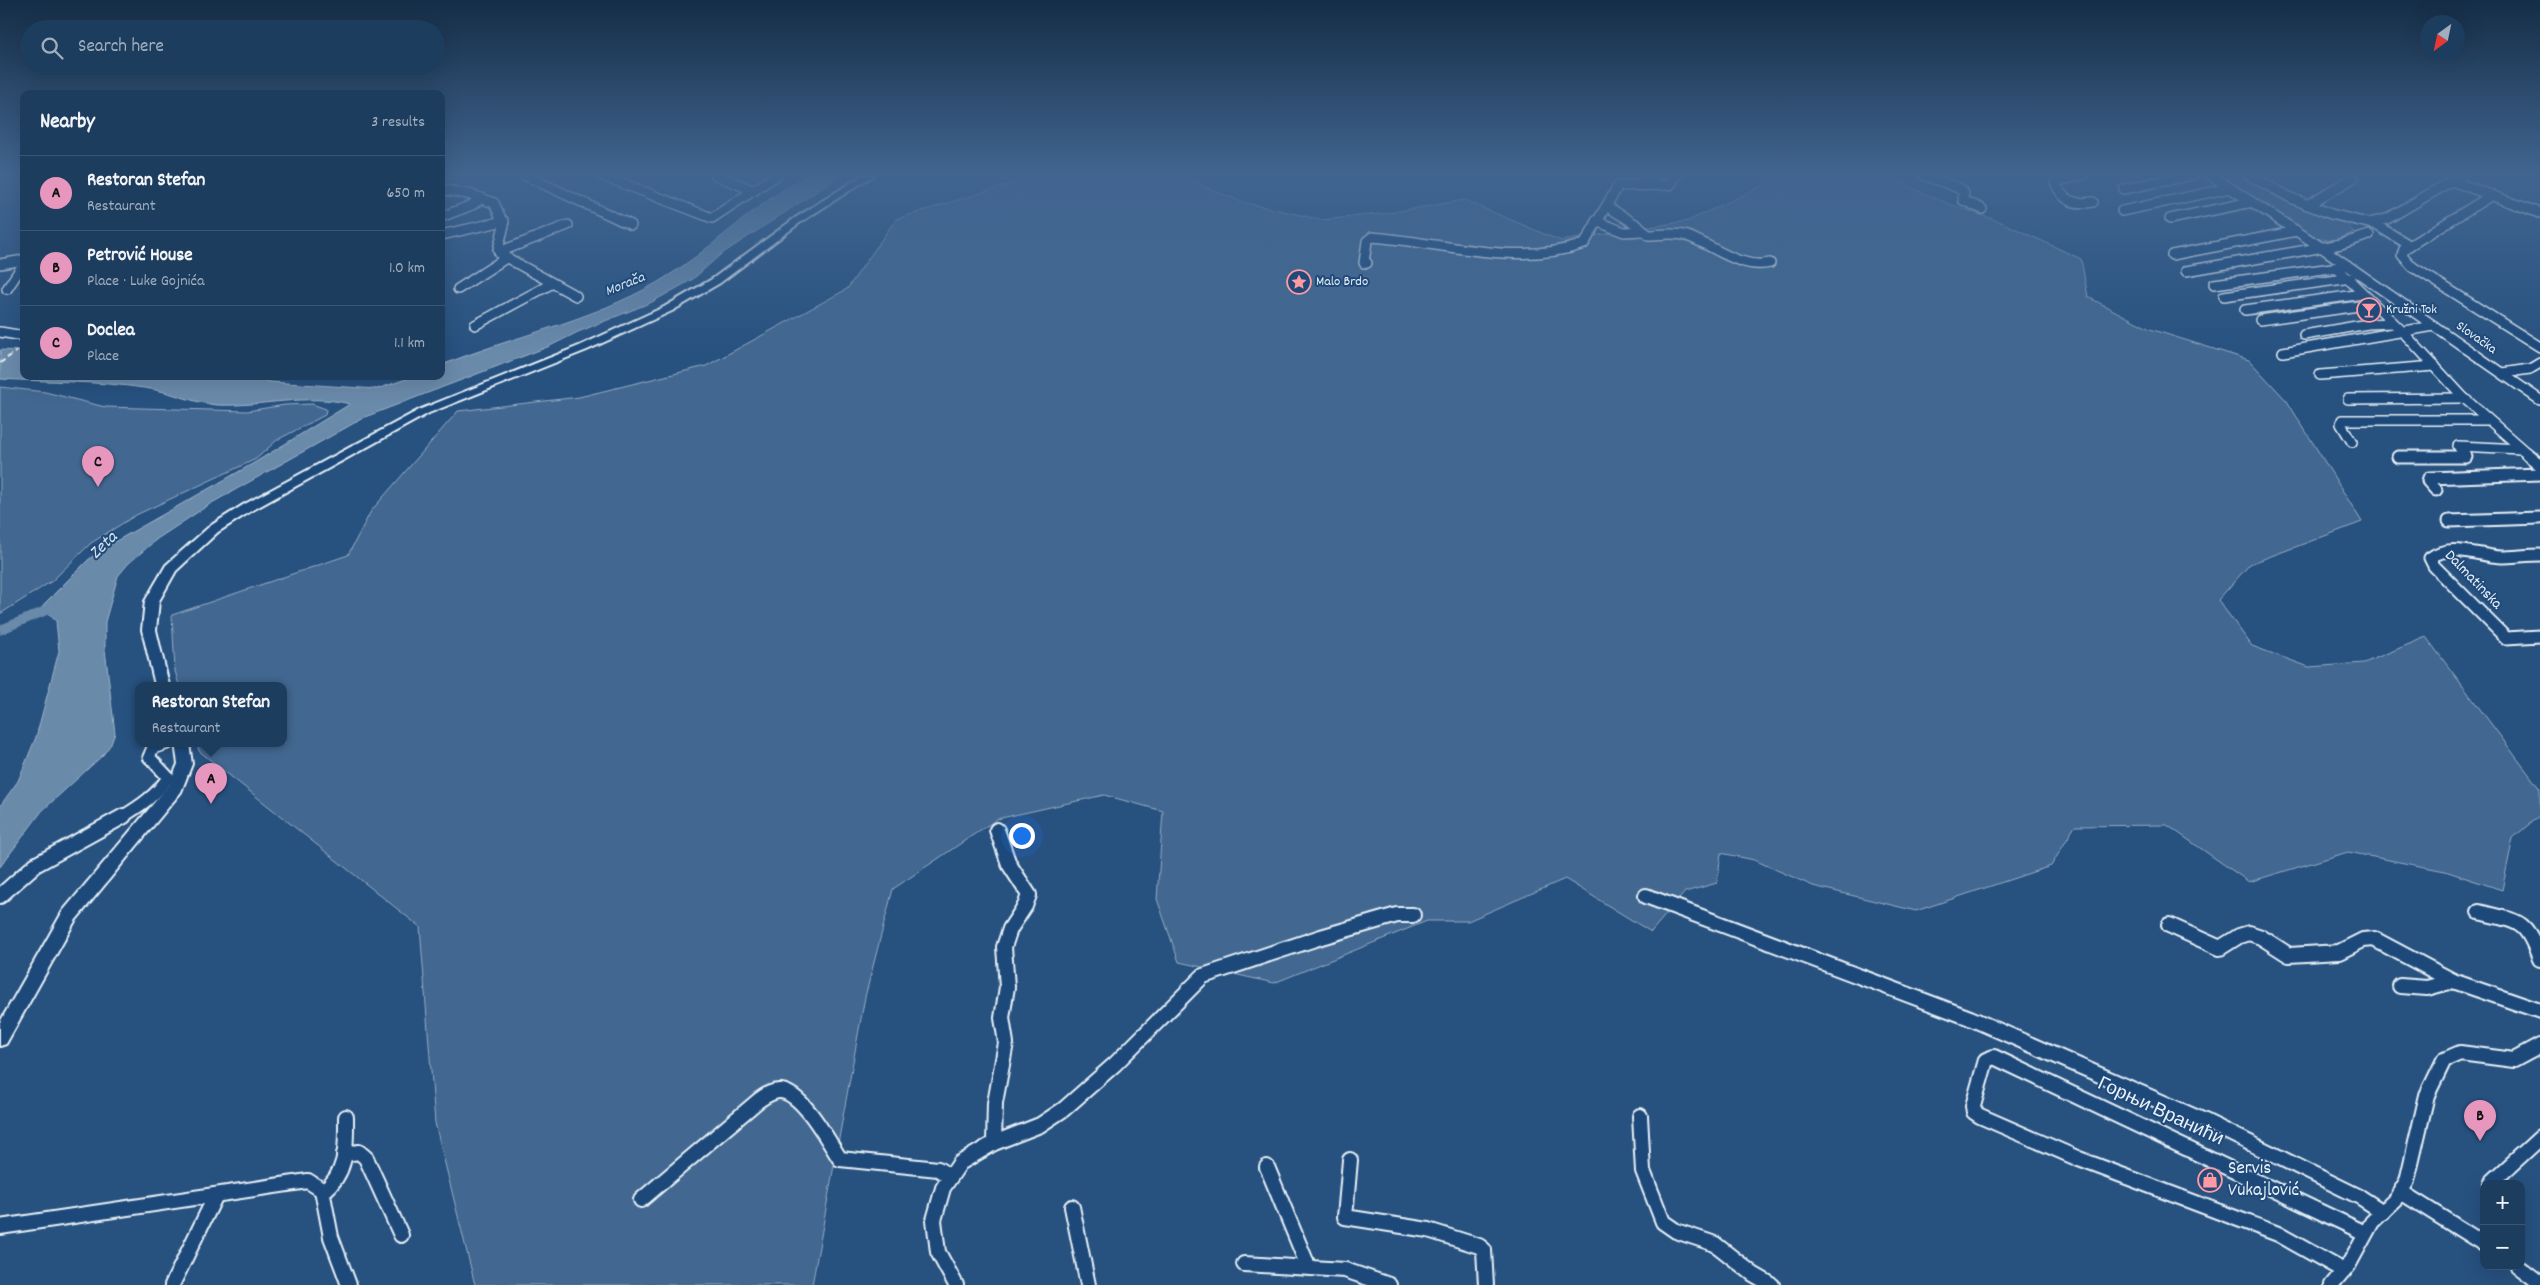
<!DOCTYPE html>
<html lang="en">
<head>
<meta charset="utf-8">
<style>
  :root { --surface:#1d3d5f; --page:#254465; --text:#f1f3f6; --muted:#a0aebd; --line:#3b5674; --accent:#e797bd }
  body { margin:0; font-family:Dekko,sans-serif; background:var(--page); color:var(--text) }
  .controls { position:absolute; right:15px; bottom:15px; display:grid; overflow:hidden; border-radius:10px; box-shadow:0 5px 20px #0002 }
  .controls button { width:45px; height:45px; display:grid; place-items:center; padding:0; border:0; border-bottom:1px solid var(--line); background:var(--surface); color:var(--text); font:25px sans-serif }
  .compass { position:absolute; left:2420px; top:15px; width:45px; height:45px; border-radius:50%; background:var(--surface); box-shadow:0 5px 20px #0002; rotate:213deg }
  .you { position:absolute; left:1021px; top:835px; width:18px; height:18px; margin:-12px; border:4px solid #fff; border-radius:50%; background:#1a73e8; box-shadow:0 0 0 8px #1a73e833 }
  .badge { display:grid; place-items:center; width:32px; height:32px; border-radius:50%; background:var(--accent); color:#111; font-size:16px; font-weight:700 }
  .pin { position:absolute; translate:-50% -41px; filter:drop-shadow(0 1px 2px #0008) }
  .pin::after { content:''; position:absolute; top:26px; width:18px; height:15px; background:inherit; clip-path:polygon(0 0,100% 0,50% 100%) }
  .popup { position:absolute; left:135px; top:682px; width:152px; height:65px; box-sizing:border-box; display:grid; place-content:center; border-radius:10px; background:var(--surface); filter:drop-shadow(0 1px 4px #0005); font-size:16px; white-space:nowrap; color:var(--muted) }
  .popup b { font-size:19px; color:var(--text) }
  .popup::after { content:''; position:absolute; left:50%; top:100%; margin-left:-10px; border:10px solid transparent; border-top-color:var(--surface) }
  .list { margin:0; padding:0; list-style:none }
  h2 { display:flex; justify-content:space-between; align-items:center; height:65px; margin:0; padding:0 20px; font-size:21px }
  h2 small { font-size:16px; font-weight:400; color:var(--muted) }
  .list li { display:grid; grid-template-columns:32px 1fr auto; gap:15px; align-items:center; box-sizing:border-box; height:75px; padding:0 20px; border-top:1px solid var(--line) }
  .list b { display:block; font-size:19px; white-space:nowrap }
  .list p { margin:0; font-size:16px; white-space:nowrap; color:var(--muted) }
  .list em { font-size:16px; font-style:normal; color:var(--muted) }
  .icon { flex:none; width:28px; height:28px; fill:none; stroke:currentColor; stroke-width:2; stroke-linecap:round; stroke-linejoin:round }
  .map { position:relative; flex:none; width:2540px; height:1285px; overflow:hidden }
  .search { position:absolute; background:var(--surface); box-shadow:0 5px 20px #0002; left:20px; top:20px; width:425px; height:55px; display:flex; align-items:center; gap:12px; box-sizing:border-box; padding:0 18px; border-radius:28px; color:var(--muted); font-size:19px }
  .panel { position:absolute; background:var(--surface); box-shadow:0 5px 20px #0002; left:20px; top:90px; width:425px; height:290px; border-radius:10px }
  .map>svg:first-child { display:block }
  .green { fill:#436891; stroke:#96acc4 }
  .water { fill:#6b8aaa; stroke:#9db3c9 }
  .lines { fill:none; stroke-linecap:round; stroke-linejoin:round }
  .river { fill:#6b8aaa; fill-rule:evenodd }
  .minor-far2-casing { stroke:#e8f1f8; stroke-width:12 }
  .minor-far1-casing { stroke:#e8f1f8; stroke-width:15 }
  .minor-casing { stroke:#e8f1f8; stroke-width:18 }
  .major-casing { stroke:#e8f1f8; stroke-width:4 }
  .minor-far2 { stroke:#1f4a7a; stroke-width:9 }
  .minor-far1 { stroke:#1f4a7a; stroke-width:11 }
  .minor { stroke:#1f4a7a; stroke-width:14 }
  .major { fill:#1f4a7a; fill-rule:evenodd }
  .rail { stroke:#e8f1f8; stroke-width:2; stroke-dasharray:5.5 3; stroke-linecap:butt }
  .labels { text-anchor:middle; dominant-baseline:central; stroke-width:4; stroke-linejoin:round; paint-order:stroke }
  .far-poi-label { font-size:14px; fill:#e8f1f8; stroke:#1f4a7a; text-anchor:start }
  .far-street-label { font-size:14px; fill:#e8f1f8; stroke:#1f4a7a }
  .far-water-label { font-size:15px; font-style:italic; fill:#d5e2ec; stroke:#1f4a7a }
  .street-label { font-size:16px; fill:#e8f1f8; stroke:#1f4a7a }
  .water-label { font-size:18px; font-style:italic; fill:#d5e2ec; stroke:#1f4a7a }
  .near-street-label { font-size:19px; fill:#e8f1f8; stroke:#1f4a7a }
  .near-poi-label { font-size:19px; fill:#e8f1f8; stroke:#1f4a7a; text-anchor:start }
</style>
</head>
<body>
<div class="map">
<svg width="2540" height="1285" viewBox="0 0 2540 1285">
  <rect width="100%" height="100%" fill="#27517f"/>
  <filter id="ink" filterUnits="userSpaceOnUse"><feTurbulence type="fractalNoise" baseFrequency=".02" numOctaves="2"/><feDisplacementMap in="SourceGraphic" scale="10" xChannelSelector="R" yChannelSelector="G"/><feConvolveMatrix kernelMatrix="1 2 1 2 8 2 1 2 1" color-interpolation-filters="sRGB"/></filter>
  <g filter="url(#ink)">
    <g class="green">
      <polygon points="1040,175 1176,175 1242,202 1322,220 1388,213 1464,200 1561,241 1688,221 1785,175 1883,175 1949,204 2001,222 2081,259 2088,297 2150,329 2249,360 2287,401 2362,522 2250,564 2218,600 2252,646 2309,667 2364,663 2426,637 2540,789 2540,815 2513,838 2502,890 2445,871 2348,852 2249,882 2167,825 2075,826 2051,866 1916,911 1813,886 1754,860 1721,853 1717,883 1685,892 1651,932 1565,879 1468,921 1427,921 1274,983 1179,962 1157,899 1163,811 1104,795 997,819 893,889 865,997 812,1285 475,1285 435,1123 420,927 199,751 197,743 284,743 284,685 179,685 175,671 172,615 348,555 371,511 458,411 579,397 706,366 847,289 896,219"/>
      <polygon points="2217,175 2247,175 2295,201 2346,223 2354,232 2335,241 2314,238"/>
      <polygon points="0,387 45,392 105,407 247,411 285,405 312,404 326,409 325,415 277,440 256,459 136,515 91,543 52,581 0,614"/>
    </g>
    <path class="water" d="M 809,175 L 842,175 L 720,255 L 693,279 L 652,302 L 578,332 L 550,346 L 365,417 L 210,504 L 157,539 L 128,564 L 118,576 L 105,622 L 105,649 L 115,733 L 111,744 L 103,755 L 42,811 L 0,867 L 0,806 L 18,781 L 36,737 L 59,651 L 56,621 L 42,608 L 45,603 L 88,560 L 102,549 L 254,463 L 350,404 C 307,393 261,407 217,405 C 192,403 170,391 144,388 C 97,381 48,382 0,379 L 0,350 L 24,351 L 24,376 L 246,376 L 271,382 L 377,389 L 415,376 L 441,376 L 442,365 C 513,336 591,321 658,282 C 712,251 753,203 809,175 Z"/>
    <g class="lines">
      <polygon class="river" points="61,599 66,601 68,604 66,607 0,635 0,625"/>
      <g class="minor-far2-casing">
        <g id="minor-far2">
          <polyline points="524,175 631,225"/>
          <polyline points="601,175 712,218 777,175"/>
          <polyline points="716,175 754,191"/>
          <polyline points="1640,175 1657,185"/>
          <polyline points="1924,175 1961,189 1964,193 1963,200 1982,209"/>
          <path d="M 2083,175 L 2055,182 C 2062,201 2074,205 2093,202"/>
          <polyline points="2210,175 2321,247 2540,400"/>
          <polyline points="2249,175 2291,198 2331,214 2376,225 2406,243"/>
          <polyline points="2452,181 2540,213"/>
          <polyline points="441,189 472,195 494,203 504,225 498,250 500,254 576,296"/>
          <polyline points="2124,189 2192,175"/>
          <polyline points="2492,195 2404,249 2402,255 2413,267 2540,347"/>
          <polyline points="2307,205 2353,178"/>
          <path d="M 1608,207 L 1640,227 L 1648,235 C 1660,235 1676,232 1687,236 C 1713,245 1740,270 1770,263"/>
          <polyline points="2122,211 2230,188"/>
          <polyline points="441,217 472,205 482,198"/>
          <polyline points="2170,219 2252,202"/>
          <polyline points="1596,221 1624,232 1643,231"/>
          <polyline points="2369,223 2387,219 2462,175"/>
          <polyline points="441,235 504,221"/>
          <polyline points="499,252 568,225"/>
          <polyline points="2172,255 2297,231"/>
          <path d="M 1367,263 L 1364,263 L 1367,241 L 1372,237 C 1440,242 1517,267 1584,244 L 1618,186 L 1670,185 L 1677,175"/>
          <polyline points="0,264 24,260"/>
          <polyline points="2347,265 2338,269 2403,332 2464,398 2529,455"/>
          <polyline points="2186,271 2341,244 2369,235"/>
          <polyline points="2214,284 2339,267"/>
          <polyline points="7,289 24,263"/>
          <polyline points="458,289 506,258"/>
          <polyline points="2224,296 2351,278"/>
          <polyline points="2245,310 2363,294"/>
          <polyline points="2260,320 2373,304"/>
          <polyline points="475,325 551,284"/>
          <polyline points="0,332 24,336"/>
          <polyline points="2304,335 2368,324 2393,323"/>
          <polyline points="2283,352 2434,326"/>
          <polyline points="2502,373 2530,369 2540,363"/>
          <polyline points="2320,375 2435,366"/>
          <polyline points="2348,399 2464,398"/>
          <polyline points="2352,442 2341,424 2342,420 2487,420"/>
          <polyline points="2464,455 2458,446 2521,449"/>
        </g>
      </g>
      <g class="minor-far1-casing">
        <g id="minor-far1">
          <polyline points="2527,454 2540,465"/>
          <polyline points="2398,457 2466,457 2464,454"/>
          <polyline points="2436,490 2428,481 2429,478 2540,474"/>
          <polyline points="2449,521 2540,518"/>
          <path d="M 2540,555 C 2527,555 2514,557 2501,557 C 2477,556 2451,542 2430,558 L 2434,566 L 2506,638 L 2540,636"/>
          <polyline points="153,748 168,743"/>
          <path d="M 122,817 C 140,806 157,795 168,777 L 149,757 L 155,743"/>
        </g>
      </g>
      <g class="minor-casing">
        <g id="minor">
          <polyline points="0,896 35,865 124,816"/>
          <polyline points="1646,896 1970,1018 2207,1122 2360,1197 2383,1212"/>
          <path d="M 2479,912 C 2518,922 2526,918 2540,959"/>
          <polyline points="2169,925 2220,948 2239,936 2249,933 2261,937 2289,955 2339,952 2363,940 2374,939 2453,981 2540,1011"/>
          <polyline points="2400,986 2427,988 2453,981"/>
          <polyline points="1640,1116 1643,1171 1663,1222 1676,1231 1715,1244 1753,1274 1772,1285"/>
          <polyline points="994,1143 995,1103 1006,1043 1002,1018 1007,987 1004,947 1010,929 1025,906 1029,895 1009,864 997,830"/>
          <polyline points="344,1154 359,1152 366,1158 401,1235"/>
          <polyline points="1350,1160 1345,1217 1428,1230 1479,1246 1484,1250 1486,1285"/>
          <polyline points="1267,1167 1308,1266"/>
          <polyline points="2491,1183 2540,1138"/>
          <path d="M 323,1192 C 348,1172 346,1147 346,1117"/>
          <polyline points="2401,1192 2484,1244"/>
          <path d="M 641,1200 L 759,1100 C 765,1096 773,1090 781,1091 C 804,1094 828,1141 840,1159 L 938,1169 L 949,1176"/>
          <polyline points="1072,1207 1088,1285"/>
          <polyline points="0,1227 308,1181 322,1190 331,1237 349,1285"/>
          <polyline points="1244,1264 1345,1270 1389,1285"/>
          <polyline points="2518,1266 2540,1283"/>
          <polyline points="2344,1271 2278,1234 2079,1159 1980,1116 1974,1112 1973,1106 1986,1060 1994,1057 2365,1233"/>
          <polyline points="172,1285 216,1195"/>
          <polyline points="956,1285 938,1252 934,1220 943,1188 960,1163 994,1143 1040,1125 1064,1109 1115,1064 1203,976 1321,937 1397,915 1413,915"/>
          <polyline points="2332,1285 2348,1266 2372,1222 2396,1199 2407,1181 2427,1095 2444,1060 2460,1053 2514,1060 2540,1046"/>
        </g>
      </g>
      <g class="major-casing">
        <g id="major">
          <polygon points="863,175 874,175 801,222 720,283 672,311 587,350 429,413 251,511 218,532 176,571 159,601 156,630 169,685 155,685 142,630 145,601 166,565 210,526 243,505 421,409 579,346 664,307 712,279 795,218"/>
          <polygon points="175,743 189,743 192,764 181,792 75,921 6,1044 0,1046 0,1022 63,911 169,785 178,764"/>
        </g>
      </g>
      <use href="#minor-far2" class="minor-far2"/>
      <use href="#minor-far1" class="minor-far1"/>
      <use href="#minor" class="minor"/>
      <use href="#major" class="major"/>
      <polyline class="rail" points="0,363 24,346"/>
    </g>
  </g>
  <linearGradient id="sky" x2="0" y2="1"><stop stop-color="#152d46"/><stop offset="0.49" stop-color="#416590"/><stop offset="1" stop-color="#416590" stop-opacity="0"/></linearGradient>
  <rect width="2540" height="355" fill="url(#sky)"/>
  <defs>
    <g id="sight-ring" transform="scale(1.25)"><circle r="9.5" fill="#1f4a7a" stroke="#ff9aa2" stroke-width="1.5"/><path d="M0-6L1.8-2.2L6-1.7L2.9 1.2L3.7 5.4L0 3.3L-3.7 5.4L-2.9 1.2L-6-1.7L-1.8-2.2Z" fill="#ff9aa2"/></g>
    <g id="bar-ring" transform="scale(1.25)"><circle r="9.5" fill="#1f4a7a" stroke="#ff9aa2" stroke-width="1.5"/><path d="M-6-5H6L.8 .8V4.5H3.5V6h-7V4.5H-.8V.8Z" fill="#ff9aa2"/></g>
    <g id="shop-ring" transform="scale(1.25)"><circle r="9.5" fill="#1f4a7a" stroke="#ff9aa2" stroke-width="1.5"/><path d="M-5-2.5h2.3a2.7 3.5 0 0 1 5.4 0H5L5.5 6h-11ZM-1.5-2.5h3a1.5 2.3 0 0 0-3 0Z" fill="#ff9aa2"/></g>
  </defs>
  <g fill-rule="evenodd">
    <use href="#sight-ring" x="1299" y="282"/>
    <use href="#bar-ring" x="2369" y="310"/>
    <use href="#shop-ring" x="2210" y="1180"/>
  </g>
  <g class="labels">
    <g class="far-poi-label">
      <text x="1316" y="282">Malo Brdo</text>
      <text x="2386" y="310">Kružni Tok</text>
    </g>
    <g class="far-street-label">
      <text transform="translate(2476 338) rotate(35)">Slovačka</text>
    </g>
    <g class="far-water-label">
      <text transform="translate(625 285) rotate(-22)">Morača</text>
    </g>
    <g class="street-label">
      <text transform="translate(2473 580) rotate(46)">Dalmatinska</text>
    </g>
    <g class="water-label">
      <text transform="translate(104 546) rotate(-44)">Zeta</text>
    </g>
    <g class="near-street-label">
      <text transform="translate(2160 1113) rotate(25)">Горњи Вранићи</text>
    </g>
    <g class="near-poi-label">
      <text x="2228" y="1169">Servis<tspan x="2228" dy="22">Vukajlović</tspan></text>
    </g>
  </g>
</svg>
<div class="controls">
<button>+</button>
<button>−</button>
</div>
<svg class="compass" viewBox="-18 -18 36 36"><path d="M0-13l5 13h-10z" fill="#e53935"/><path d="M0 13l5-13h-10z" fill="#a0aebd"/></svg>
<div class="you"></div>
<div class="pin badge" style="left:211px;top:804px">A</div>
<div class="popup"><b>Restoran Stefan</b>Restaurant</div>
<div class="pin badge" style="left:2480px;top:1141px">B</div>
<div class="pin badge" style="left:98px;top:487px">C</div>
<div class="search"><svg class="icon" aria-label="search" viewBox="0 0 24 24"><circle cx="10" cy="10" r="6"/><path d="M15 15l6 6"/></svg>Search here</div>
<section class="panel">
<h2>Nearby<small>3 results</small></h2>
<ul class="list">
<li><span class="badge">A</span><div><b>Restoran Stefan</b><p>Restaurant</p></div><em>650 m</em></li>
<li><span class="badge">B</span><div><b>Petrović House</b><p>Place · Luke Gojnića</p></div><em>1.0 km</em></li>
<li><span class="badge">C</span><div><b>Doclea</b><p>Place</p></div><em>1.1 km</em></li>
</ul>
</section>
</div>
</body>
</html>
